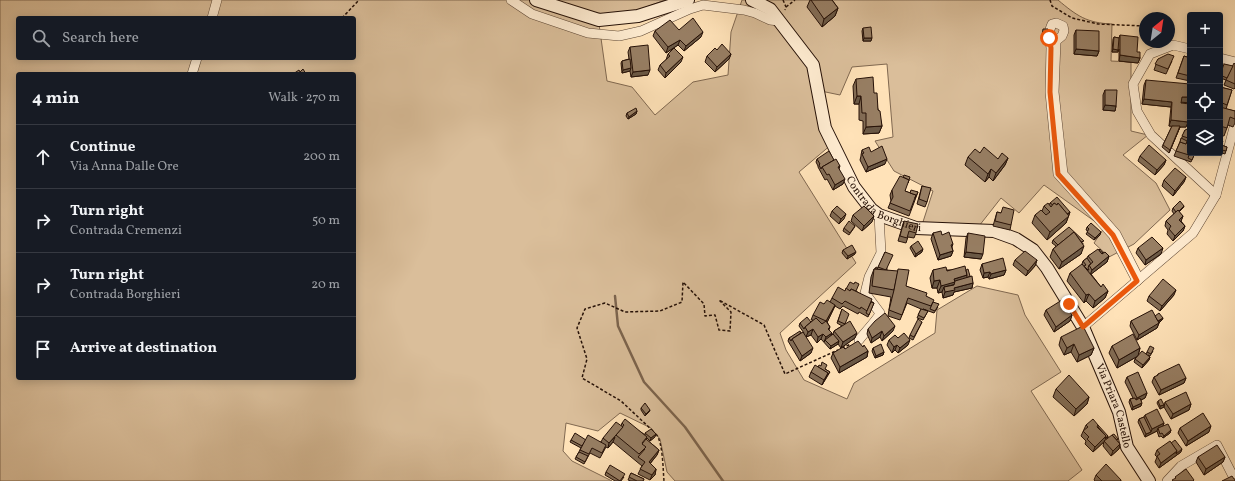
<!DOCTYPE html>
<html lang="en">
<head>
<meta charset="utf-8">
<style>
  :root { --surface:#171b24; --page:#242831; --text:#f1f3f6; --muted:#9ea1a6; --line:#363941 }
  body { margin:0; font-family:Vollkorn,serif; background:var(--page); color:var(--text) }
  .controls { position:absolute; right:12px; top:12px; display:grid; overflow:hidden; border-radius:4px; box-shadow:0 2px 10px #0003 }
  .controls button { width:36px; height:36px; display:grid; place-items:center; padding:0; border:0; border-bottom:1px solid var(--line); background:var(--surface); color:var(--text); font:20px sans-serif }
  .compass { position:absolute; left:1139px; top:12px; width:36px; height:36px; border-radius:50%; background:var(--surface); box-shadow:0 2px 10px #0003; rotate:30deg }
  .stop { position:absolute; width:12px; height:12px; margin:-9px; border:3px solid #ea580c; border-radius:50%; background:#fff }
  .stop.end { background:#ea580c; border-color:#fff; box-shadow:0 1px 4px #0008 }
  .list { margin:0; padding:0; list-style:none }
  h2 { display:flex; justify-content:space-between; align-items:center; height:52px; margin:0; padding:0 16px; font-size:17px }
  h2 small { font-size:13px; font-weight:400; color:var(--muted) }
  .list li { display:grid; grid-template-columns:26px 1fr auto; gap:12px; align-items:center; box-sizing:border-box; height:64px; padding:0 16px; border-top:1px solid var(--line) }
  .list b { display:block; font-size:15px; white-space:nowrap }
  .list p { margin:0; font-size:13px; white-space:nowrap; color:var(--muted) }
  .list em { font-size:13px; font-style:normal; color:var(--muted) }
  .icon { flex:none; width:22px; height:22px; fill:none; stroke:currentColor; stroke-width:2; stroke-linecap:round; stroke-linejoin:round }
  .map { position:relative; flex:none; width:1235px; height:481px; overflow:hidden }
  .search { position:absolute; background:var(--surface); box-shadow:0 2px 10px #0003; left:16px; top:16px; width:340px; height:44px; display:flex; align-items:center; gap:10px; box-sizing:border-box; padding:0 14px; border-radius:4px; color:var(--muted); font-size:15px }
  .panel { position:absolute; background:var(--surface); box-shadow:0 2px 10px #0003; left:16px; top:72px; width:340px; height:308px; border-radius:4px }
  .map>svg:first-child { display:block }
  .green { fill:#dabe9a; stroke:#806850; fill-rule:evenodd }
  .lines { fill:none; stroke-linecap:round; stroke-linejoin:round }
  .stream { stroke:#7c644d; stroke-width:2.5 }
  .street-casing { stroke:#5c4533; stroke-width:10 }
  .secondary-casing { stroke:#261107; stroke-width:14 }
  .path { stroke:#261107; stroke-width:1.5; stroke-dasharray:3 2; stroke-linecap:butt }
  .street { stroke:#ffecd1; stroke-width:9 }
  .secondary { stroke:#ffecd1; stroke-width:12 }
  .wall { fill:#826c55; stroke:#261107 }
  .shaded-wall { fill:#6a5845; stroke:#261107 }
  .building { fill:#977e63; stroke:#261107 }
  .route { stroke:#ea580c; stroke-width:5 }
  .labels { text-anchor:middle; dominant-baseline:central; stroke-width:3.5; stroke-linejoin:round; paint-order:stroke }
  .street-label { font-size:11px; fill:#261107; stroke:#ffecd1 }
</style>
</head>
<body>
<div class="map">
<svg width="1235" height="481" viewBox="0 0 1235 481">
  <rect width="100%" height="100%" fill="#ffe2b8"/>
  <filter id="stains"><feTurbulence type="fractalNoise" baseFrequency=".005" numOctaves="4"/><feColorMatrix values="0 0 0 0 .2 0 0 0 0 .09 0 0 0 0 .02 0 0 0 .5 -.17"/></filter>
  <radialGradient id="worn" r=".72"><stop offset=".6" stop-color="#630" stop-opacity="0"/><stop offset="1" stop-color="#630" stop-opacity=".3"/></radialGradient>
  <path class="green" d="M 0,0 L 665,0 L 633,12 L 598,17 L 607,81 L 632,87 L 655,115 L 693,82 L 728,75 L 731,32 L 742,0 L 1058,0 C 1077,16 1087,23 1112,24 L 1111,61 L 1131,62 L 1131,131 L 1148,135 L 1123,155 L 1156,183 L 1170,210 L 1134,244 L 1109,257 L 1094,243 L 1104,228 L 1044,185 L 1019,213 L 1001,198 L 979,226 L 921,228 L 933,191 L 894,171 L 875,141 L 893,137 L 887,64 L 852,67 L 840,95 L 816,90 L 832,144 L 799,172 L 856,263 L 780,333 L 786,350 L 804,380 L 847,399 L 854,383 L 935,333 L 937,310 L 977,286 L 1018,295 L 1025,315 L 1061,372 L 1031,391 L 1082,470 L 1068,481 L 675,481 L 667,472 L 660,439 L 651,428 L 620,413 L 598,431 L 566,423 L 563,451 L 572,461 L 612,481 L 0,481 ZM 18,18 L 354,18 L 354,58 L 18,58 ZM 18,74 L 354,74 L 354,378 L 18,378 Z"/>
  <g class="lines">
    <polyline class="stream" points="615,296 618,326 644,382 685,427 723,481"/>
    <g class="street-casing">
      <g id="street">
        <polyline points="511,0 532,14 588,33 619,36 641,31 690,9 703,5 744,10 755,13 770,20 779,21"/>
        <polyline points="212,18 217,0"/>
        <polyline points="1190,49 1173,45 1150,54 1133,84 1137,111 1151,135 1216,195"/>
        <polyline points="1220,58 1235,62"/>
        <polyline points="192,74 197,58"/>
        <polyline points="1137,281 1113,235 1058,174 1050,92 1051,48 1049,32 1052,24 1056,23 1063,26 1064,31 1062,36 1056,41 1054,92 1063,174 1116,234 1139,279"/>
        <polyline points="1083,327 1193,233 1216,195 1235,124"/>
        <path d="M 859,340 C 865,332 878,319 880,313 L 865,293 L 869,277 L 881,253 L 879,215"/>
        <polyline points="1167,481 1181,466 1217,445 1235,480"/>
      </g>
    </g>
    <g class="secondary-casing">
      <g id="secondary">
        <polyline points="536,0 599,20 638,16 688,0"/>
        <path id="s1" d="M 752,0 L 770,9 L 813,65 L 825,128 L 854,187 L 871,209 L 879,215 L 916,228 L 994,231 L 1016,239 L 1033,250 L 1047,268 L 1083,327 L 1119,412 L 1127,447 L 1149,481"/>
      </g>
    </g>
    <g class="path">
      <polyline points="783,0 786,7 785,10"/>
      <polyline points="1050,0 1052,6 1072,18 1098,24 1145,26"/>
      <polyline points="786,7 795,0"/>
      <polyline points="342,18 359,0"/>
      <polyline points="303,59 303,58"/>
      <polyline points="842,348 851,344"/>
      <polyline points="653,431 621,401 582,378 587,359 577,328 585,309 605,303 625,312 660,311 682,302 683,282 704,304 705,316 715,315 719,330 730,331 731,312 719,300 764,325 785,374 838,350"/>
      <path d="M 656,434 C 663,442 663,470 664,481"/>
    </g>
    <use href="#street" class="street"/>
    <use href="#secondary" class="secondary"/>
  </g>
  <g class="wall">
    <polygon points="810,0 832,0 838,8 835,16 822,27 807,7"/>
    <polygon points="863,28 871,41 863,41 862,31"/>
    <polygon points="679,30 701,37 684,51 678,45 666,53 653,36 655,31"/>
    <polygon points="1076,30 1099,51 1097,56 1074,54 1074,35"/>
    <polygon points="1120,35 1137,52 1140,58 1138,63 1119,61 1119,49 1118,52 1112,52 1113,39 1114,37 1119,38"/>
    <polygon points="630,47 648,75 631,77 630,71 622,73 621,63 622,61 629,59 628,52"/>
    <polygon points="717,50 731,54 729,59 715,72 705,62 707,56"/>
    <polygon points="668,54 681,62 665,78 658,70 660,65 666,60"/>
    <polygon points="1184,56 1190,58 1190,81 1176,78"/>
    <polygon points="1158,59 1172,61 1166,74 1154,70"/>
    <polygon points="1235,64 1235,88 1234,89 1224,85 1226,80 1220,78 1220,74 1233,66"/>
    <polygon points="856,79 874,93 882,126 879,133 863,134 863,121 859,120 859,104 854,104 853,86"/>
    <polygon points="1146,80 1190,103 1181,102 1188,122 1186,127 1180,127 1169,153 1162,147 1172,126 1169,126 1171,107 1142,104 1144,85"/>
    <polygon points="1220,87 1232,90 1226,109 1235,111 1235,123 1233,127 1228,125 1224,136 1220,135"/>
    <polygon points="1105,90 1116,106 1115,111 1103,110 1103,95"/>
    <polygon points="637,111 636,114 628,119 626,116 627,113"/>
    <polygon points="1185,130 1195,153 1191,162 1174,156"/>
    <polygon points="1220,140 1221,145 1227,147 1225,154 1222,153 1221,155 1215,153 1220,153"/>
    <polygon points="862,150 871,152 885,164 866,172 860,160 861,156 861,155"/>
    <polygon points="980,153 998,159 1008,158 1005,165 993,181 989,177 985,182 965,165 968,157"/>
    <polygon points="1140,156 1166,160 1164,165 1155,175 1138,161"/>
    <polygon points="817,159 834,160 840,166 839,169 843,184 833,190 827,179 825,180 818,167 818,166 816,162"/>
    <polygon points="1186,177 1184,182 1173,196 1162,186 1164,180"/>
    <polygon points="922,186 927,202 925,207 917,204"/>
    <polygon points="892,190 905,191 910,193 918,192 909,216 888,208 891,201 890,195"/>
    <polygon points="1050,203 1070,212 1066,223 1047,240 1032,223 1035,215 1042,211 1044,206 1049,205"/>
    <polygon points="1184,206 1183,208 1179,212 1183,216 1181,221 1185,226 1183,231 1173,241 1167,234 1168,230 1165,226 1166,221 1174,214 1172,211 1173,208"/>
    <polygon points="832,211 844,219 839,224 830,216"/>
    <polygon points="997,212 1001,213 1011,225 1010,230 993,226"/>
    <polygon points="853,215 872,222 862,231 851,221"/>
    <polygon points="904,221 916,233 914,238 908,237 906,243 898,241"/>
    <polygon points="855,226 854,228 849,235 843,231 844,228"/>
    <polygon points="1087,227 1100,235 1094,240 1086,234 1088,231 1086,230"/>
    <polygon points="933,233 942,235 953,244 952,247 953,251 951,256 938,260 931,239"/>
    <polygon points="968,233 981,259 964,257 966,238"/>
    <polygon points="1053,240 1083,243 1081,254 1059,269 1050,257 1053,249 1056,246 1052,243"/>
    <polygon points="911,246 922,252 915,257 910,248"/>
    <polygon points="1138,248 1161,254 1145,265 1136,253"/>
    <polygon points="843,250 855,254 847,259 842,253"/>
    <polygon points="1099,250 1109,256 1107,262 1091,274 1101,287 1108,291 1105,298 1093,308 1086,301 1084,303 1067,281 1070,273 1083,265 1082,264 1083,261 1087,258 1088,256"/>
    <polygon points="885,252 887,270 906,286 926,296 938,307 934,313 923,309 928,311 923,320 917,318 921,309 907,303 900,320 888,316 891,297 869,293 871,277 874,269 878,268"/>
    <polygon points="1015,260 1037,260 1035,266 1026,276 1013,265"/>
    <polygon points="982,264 1006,270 1004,275 989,279 988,277 983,278 980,270"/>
    <polygon points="933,270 966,270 973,283 972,288 954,292 953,295 943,298 942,292 938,293 937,288 932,288 930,278"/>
    <polygon points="845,291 856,291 874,303 868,317 859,312 858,314 843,306 840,309 835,306 827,322 830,327 829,330 832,333 831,336 833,334 834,331 842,326 837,323 842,309 845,324 855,338 841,348 838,344 830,349 821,339 817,343 811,335 806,337 811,353 800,361 788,341 789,338 801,333 804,333 799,326 800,323 811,322 813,320 811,320 813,315 824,304 830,302 832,298"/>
    <polygon points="1174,295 1160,311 1147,301 1149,296"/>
    <polygon points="1046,310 1072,315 1070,321 1054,332 1044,315"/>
    <polygon points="1155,316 1163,318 1162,320 1159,323 1157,328 1137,340 1130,326 1131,321"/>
    <polygon points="922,322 913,340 909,338 910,335"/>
    <polygon points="868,329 893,331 882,341 880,337 871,343 867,334"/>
    <polygon points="1061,337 1094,348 1091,355 1077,362 1071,352 1064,355 1059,345"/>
    <polygon points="898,338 908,345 898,353 895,350 892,353 887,345 889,340"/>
    <polygon points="1112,346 1140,348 1138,356 1117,368 1109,353"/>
    <polygon points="863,347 868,351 867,357 839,373 831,358 833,353 845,349"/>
    <polygon points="873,348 884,352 883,355 875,358 872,351"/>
    <polygon points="1153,351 1150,356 1148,355 1150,357 1149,360 1142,368 1134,362 1135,359 1146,354 1147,352"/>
    <polygon points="818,367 825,369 830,372 822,385 809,377 811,372"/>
    <polygon points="1158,374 1186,378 1184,383 1159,395 1152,382 1154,377 1157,376"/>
    <polygon points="1127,377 1147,393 1145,398 1141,400 1141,406 1132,410 1129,402 1130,399 1133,398 1125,382"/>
    <polygon points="1056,389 1089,397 1087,404 1074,416 1053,397"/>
    <polygon points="1158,401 1164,405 1164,407 1160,409 1157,403"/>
    <polygon points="1165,402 1191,404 1189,410 1171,419 1164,407"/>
    <polygon points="641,408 650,410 649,412 645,416 641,410"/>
    <polygon points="1145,415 1164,423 1163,426 1171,430 1170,433 1163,438 1161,436 1159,437 1157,431 1145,437 1138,422 1139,419 1144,417"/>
    <polygon points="622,423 641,432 645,435 645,433 655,437 650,441 647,438 646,439 659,450 657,455 650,464 656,469 655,475 650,480 638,474 642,466 613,442 608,448 606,447 600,458 590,453 584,464 575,459 581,448 570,442 571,440 586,440 601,442 603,438 621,426"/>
    <polygon points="1086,425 1108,436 1107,439 1093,452 1085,444 1086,441 1081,436"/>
    <polygon points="1180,428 1209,432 1186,446 1178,433"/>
    <polygon points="1104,441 1118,441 1119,449 1111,456 1103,446"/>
    <polygon points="1157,450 1181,452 1159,468 1155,462 1157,457 1155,455"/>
    <polygon points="1198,457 1225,457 1223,462 1204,475 1196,462"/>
    <polygon points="606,472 624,477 621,481 615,481 605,475"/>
    <polygon points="631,473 644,479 643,481 631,481 628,480"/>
    <polygon points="1096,475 1121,480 1121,481 1095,481 1094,480"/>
  </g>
  <g class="shaded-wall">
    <polygon points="838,8 835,16 822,27 824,19"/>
    <polygon points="703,32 701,37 684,51 686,46"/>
    <polygon points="1042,35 1048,35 1047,37 1042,37"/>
    <polygon points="864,38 872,38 871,41 863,41"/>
    <polygon points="680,40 678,45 666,53 668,47"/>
    <polygon points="1076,49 1099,51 1097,56 1074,54"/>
    <polygon points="1113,49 1118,50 1118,52 1112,52"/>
    <polygon points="731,54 729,59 715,72 717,67"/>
    <polygon points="1120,55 1140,58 1138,63 1119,61"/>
    <polygon points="683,57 681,62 665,78 666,73"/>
    <polygon points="631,68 630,71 622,73 623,70"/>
    <polygon points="650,70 648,75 631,77 633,72"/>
    <polygon points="857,96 861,96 859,104 854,104"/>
    <polygon points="1182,97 1190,97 1190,103 1180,102"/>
    <polygon points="1144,99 1172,102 1171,107 1142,104"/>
    <polygon points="1105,105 1116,106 1115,111 1103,110"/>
    <polygon points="637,111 636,114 628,119 629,117"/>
    <polygon points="1171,120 1188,122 1186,127 1180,127 1169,153 1180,127 1169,126"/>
    <polygon points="882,126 879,133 863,134 866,127"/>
    <polygon points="1008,158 1005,165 993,181 996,173"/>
    <polygon points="887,159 885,164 866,172 868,167"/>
    <polygon points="1166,160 1164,165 1155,175 1157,170"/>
    <polygon points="991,169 989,177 985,182 988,174"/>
    <polygon points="1186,177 1184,182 1173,196 1175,191"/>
    <polygon points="845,179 843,184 833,190 835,185"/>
    <polygon points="1184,206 1183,208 1176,215 1177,213"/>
    <polygon points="1070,212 1066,223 1047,240 1050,232"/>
    <polygon points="846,214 844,219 839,224 841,219"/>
    <polygon points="874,216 872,222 862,231 864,226"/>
    <polygon points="1183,216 1181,221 1177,225 1179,220"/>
    <polygon points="1185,226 1183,231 1173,241 1175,236"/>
    <polygon points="1101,232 1100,235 1094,240 1095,238"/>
    <polygon points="1084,246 1081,254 1059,269 1062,262"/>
    <polygon points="1163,248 1161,254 1145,265 1146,260"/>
    <polygon points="923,249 922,252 915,257 916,254"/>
    <polygon points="953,251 951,256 938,260 940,255"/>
    <polygon points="856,252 855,254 847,259 848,256"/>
    <polygon points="966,252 983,254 981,259 964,257"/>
    <polygon points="1109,256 1107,262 1090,275 1092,270"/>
    <polygon points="1037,260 1035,266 1026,276 1028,271"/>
    <polygon points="1006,270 1004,275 989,279 991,274"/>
    <polygon points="990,272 988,277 983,278 984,273"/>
    <polygon points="967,275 970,281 944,287 942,292 938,293 941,286 954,279"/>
    <polygon points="940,280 937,288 932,288 934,281"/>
    <polygon points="973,283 972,288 954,292 953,295 943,298 945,292 954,288"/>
    <polygon points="1176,290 1174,295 1160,311 1162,306"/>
    <polygon points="1108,291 1105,298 1093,308 1095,301"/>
    <polygon points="1089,294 1086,301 1084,303 1086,295"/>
    <polygon points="835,305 833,310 825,327 826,321"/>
    <polygon points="1072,315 1070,321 1054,332 1056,327"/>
    <polygon points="1163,318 1162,320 1158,323 1159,323 1157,328 1137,340 1139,335"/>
    <polygon points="895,326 893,331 882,341 884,336"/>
    <polygon points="813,329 811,335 806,337 808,332"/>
    <polygon points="882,331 880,337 871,343 872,338"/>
    <polygon points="832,333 830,338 825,340 824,342 826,337"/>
    <polygon points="857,333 855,338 841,348 843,342"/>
    <polygon points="823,334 821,339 817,343 818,337"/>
    <polygon points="910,340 908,345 898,353 900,348"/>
    <polygon points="839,341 838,344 830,349 831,346"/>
    <polygon points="1074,344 1071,352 1064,355 1067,348"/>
    <polygon points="897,345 895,350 892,353 894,347"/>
    <polygon points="813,348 811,353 800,361 802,356"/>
    <polygon points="1094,348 1091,355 1077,362 1079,355"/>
    <polygon points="1140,348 1138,356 1117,368 1119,360"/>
    <polygon points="868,351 867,357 839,373 840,367"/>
    <polygon points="884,352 883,355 875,358 876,356"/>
    <polygon points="1150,357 1149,360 1142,368 1143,365"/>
    <polygon points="828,373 826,378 822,385 824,380"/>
    <polygon points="1186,378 1184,383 1159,395 1161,390"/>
    <polygon points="1147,393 1145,398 1135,403 1137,398"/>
    <polygon points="1089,397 1087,404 1074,416 1076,409"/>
    <polygon points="1142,403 1141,406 1132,410 1133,407"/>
    <polygon points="1191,404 1189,410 1171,419 1173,414"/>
    <polygon points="1164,405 1164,407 1160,409 1160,406"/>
    <polygon points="650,410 649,412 645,416 646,414"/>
    <polygon points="1164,423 1162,429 1158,428 1157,431 1145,437 1146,434 1151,432 1152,429"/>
    <polygon points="1211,426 1209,432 1186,446 1188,441"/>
    <polygon points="1171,430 1170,433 1163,438 1164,436"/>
    <polygon points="656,434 655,437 650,441 651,438"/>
    <polygon points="1106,436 1108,436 1107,439 1093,452 1095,447"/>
    <polygon points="615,437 613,442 608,448 609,443"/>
    <polygon points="1120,444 1119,449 1111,456 1113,451"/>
    <polygon points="1182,449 1181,452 1159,468 1161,463 1177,451"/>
    <polygon points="659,450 657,455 647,467 649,462"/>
    <polygon points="1225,457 1223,462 1204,475 1206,469"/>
    <polygon points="656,469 655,475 650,480 652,475"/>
  </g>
  <g class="building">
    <polygon points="811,0 832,0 838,8 824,19"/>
    <polygon points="693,18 703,32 686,46 680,40 668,47 655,31 670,20 679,30"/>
    <polygon points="871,27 872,38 864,38 863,28"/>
    <polygon points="1043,29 1048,29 1048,35 1042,35"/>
    <polygon points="1076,30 1099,31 1099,51 1076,49"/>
    <polygon points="1120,35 1138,37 1137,52 1140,52 1140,58 1120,55"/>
    <polygon points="1114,37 1119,38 1118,50 1113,49"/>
    <polygon points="722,44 731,54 717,67 707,56 715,48 717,50"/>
    <polygon points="648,45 650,70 633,72 630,47"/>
    <polygon points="674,48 683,57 666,73 660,65 670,56 668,54"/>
    <polygon points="1168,54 1174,56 1168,69 1155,64 1158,59"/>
    <polygon points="1184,56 1190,58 1190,76 1178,73"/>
    <polygon points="630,59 631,68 623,70 622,61"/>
    <polygon points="1234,63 1235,64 1235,84 1226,80"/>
    <polygon points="1224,64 1233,66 1227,78 1220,75"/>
    <polygon points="303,69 306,74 301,74 300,72"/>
    <polygon points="299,70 301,74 293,74"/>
    <polygon points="873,77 874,93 877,93 878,110 880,111 882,126 866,127 866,113 862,113 861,96 857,96 856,79"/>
    <polygon points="1146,80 1190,84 1190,97 1182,97 1181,103 1190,104 1188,122 1171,120 1172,102 1144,99"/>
    <polygon points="1220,87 1232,90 1227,105 1220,102"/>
    <polygon points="1105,90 1117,90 1116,106 1105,105"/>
    <polygon points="1220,107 1235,111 1235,119 1230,117 1227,128 1220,126"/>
    <polygon points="636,108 637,111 629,117 627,113"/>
    <polygon points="1172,126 1180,126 1170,150 1163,145"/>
    <polygon points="1190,128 1190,152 1189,155 1176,151 1180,142 1186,144 1188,138 1182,136 1185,130"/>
    <polygon points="1181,138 1187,141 1186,144 1180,142"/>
    <polygon points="1220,140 1223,141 1221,145 1227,147 1226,151 1222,150 1222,152 1220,152"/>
    <polygon points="1149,145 1166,160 1157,170 1140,156"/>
    <polygon points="882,146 887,159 868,167 862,154 864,153 862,150 869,147 871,152"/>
    <polygon points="984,147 998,159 1002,153 1008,158 996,173 991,169 988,174 968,157 975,149 980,153"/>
    <polygon points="829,151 834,160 822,167 821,169 819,165 820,164 817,159"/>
    <polygon points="1190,152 1190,153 1195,153 1192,160 1188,158"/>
    <polygon points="836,159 840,166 838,167 845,179 835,185 829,174 827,175 822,167"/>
    <polygon points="1175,168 1186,177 1175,191 1164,180"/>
    <polygon points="904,175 910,177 908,183 909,180 903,177"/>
    <polygon points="900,176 909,180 905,191 916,195 910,211 890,203 893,197 892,190"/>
    <polygon points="922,186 931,188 927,202 919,199"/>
    <polygon points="911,190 918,192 915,198 916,195 910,193"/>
    <polygon points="1057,197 1070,212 1067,214 1058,203 1057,205 1054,203 1053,205 1050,203"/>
    <polygon points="1180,201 1184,206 1179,211 1178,210 1176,212 1173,208"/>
    <polygon points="1048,203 1051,207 1054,203 1057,205 1058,203 1069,216 1050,232 1035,215 1041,210 1046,215 1050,212 1044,206"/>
    <polygon points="837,206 846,214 841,219 832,211"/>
    <polygon points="864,206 874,216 864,226 853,215"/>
    <polygon points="1003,207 1014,210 1011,225 995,221 997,212 1001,213"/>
    <polygon points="1178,210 1183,216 1179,220 1185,226 1175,236 1169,229 1171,226 1166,221"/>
    <polygon points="849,221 855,226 850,233 844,228"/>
    <polygon points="904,221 918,224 916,233 909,231 907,238 900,236"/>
    <polygon points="1091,223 1101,232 1095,238 1087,232 1089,229 1087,227"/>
    <polygon points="1069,227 1084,241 1081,242 1074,232 1058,245 1053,240"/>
    <polygon points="941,231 942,235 949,232 953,244 951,245 953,251 940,255 933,233"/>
    <polygon points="1074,232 1084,246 1062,262 1053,249"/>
    <polygon points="968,233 985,236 983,254 966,252"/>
    <polygon points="1152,237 1163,248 1146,260 1138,248"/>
    <polygon points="918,241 923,249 916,254 911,246"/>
    <polygon points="852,245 856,252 848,256 843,250"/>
    <polygon points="1098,249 1102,254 1105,252 1109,256 1092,270 1089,265 1093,262 1088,256"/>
    <polygon points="1100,249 1103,253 1102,254 1099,250"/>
    <polygon points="1025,251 1037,260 1028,271 1015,260"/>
    <polygon points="885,252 893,255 886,270 878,267"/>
    <polygon points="1003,258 1006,270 991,274 990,272 984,273 982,264"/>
    <polygon points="1087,258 1091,264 1089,265 1088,268 1089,270 1088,270 1084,266 1086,265 1083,261"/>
    <polygon points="1082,264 1101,287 1103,284 1108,291 1095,301 1089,294 1086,295 1070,273"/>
    <polygon points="965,266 967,275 954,279 955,282 941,286 940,280 934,281 933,270 946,267 947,271"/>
    <polygon points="876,267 878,268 877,269 875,269"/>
    <polygon points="874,269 898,271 894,290 872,286"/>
    <polygon points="898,269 909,270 906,286 927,293 926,296 934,300 931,306 908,298 902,315 889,310 894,290"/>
    <polygon points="968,269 970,276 967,278 967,275 966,270"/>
    <polygon points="972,276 973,283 954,288 955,290 945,292 944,287 954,285 955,281"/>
    <polygon points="1163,279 1176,290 1162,306 1149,296"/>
    <polygon points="850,282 854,284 855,282 859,284 856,291 851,289 850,291 846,289"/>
    <polygon points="838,287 845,291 846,288 850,291 851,289 872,299 867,311 861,307 860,309 845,301 842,304 832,298"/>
    <polygon points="827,300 835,305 826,321 813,315 820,302 824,304"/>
    <polygon points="1062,300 1072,315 1056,327 1046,310"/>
    <polygon points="871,302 874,303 869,315 866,313"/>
    <polygon points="933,302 939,304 935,311 930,309"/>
    <polygon points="842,309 849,314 845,324 838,321"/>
    <polygon points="921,309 928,311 924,318 918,315"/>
    <polygon points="1152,310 1159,323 1139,335 1131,321"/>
    <polygon points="885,313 895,326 884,336 882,331 872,338 868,329 875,321"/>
    <polygon points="1159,313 1163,318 1158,321 1155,316"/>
    <polygon points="807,317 811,322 805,327 804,329 800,323"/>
    <polygon points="816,318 822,324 826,321 830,327 828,329 832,333 826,337 823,334 818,337 813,329 808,332 805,327"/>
    <polygon points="918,319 922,322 914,337 910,335"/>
    <polygon points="850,321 857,333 843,342 834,331"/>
    <polygon points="1083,326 1094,348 1079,355 1074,344 1067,348 1061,337"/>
    <polygon points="800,331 801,333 792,339 791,341 789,338"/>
    <polygon points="803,332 813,348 802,356 792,339"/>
    <polygon points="904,333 910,340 900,348 897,345 894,347 889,340 895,335 898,338"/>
    <polygon points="833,334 839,341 831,346 825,340"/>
    <polygon points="1133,334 1140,348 1119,360 1112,346"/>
    <polygon points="858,341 863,347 864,345 868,351 840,367 833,353 843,347 845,349"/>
    <polygon points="881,344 884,352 876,356 873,348"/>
    <polygon points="1150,346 1154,348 1151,354 1147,352"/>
    <polygon points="1142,351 1150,357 1143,365 1135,359"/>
    <polygon points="822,362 827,365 825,369 830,372 827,375 828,373 818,367 819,365 821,366"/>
    <polygon points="1179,364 1186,378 1161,390 1154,377 1158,375 1158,374"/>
    <polygon points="815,365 828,373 824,380 811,372"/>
    <polygon points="1138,372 1147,393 1137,398 1127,377"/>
    <polygon points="1069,375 1089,397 1076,409 1056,389"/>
    <polygon points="1186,392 1191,404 1173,414 1165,402"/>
    <polygon points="1135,398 1136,400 1140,398 1142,403 1133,407 1130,399"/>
    <polygon points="1161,399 1164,405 1160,406 1158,401"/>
    <polygon points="645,403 650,410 646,414 641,408"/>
    <polygon points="1157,409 1164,423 1152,429 1145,415"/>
    <polygon points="1203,413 1211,426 1188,441 1180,428"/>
    <polygon points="1144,417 1151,432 1146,434 1139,419"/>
    <polygon points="625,419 647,437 642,443 646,447 639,454 616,435 624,425 622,423"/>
    <polygon points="1093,419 1098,425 1097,427 1106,436 1095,447 1087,439 1089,437 1083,431 1088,427 1086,425"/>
    <polygon points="616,422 623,427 609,443 603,438"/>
    <polygon points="1168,424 1171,430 1164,436 1162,433 1160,434 1158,428"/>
    <polygon points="1098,425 1108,436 1105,439 1106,436 1098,427"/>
    <polygon points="651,429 656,434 651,438 645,433"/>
    <polygon points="575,433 586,440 582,446 571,440"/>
    <polygon points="1114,434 1118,439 1117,440 1112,435"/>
    <polygon points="588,435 606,445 602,453 592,448 589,454 580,450"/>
    <polygon points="1112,435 1120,444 1113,451 1104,441"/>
    <polygon points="646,439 659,450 649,462 656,469 652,475 640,469 645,462 638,457 645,449 644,449 646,447 642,444"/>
    <polygon points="1175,440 1182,449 1176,454 1177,451 1171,443"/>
    <polygon points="1170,441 1177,451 1161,463 1157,456 1160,454 1157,450"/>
    <polygon points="1217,445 1225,457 1206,469 1198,457"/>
    <polygon points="579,452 588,456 585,462 576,457"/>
    <polygon points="1106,464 1121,480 1120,481 1102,481 1096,475"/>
    <polygon points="610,465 625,474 620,481 606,472"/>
    <polygon points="1186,469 1194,480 1193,481 1173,481 1172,480 1176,478 1175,477"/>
    <polygon points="631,473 644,479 643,481 637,481 629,477"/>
    <polygon points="1232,476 1234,479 1235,479 1235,481 1222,481"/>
  </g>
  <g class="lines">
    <polyline class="route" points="1049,38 1051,48 1050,92 1058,174 1113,235 1137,281 1083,327 1069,304"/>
  </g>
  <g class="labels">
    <g class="street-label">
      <text stroke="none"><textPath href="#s1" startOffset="256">Contrada Borghieri</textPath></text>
      <text stroke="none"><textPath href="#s1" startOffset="596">Via Priara Castello</textPath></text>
    </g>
  </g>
  <rect width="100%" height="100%" filter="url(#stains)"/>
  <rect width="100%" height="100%" fill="url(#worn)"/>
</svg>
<div class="controls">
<button>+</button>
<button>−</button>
<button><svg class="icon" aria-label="locate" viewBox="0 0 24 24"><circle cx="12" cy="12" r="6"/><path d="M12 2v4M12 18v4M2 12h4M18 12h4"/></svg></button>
<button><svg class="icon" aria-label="layers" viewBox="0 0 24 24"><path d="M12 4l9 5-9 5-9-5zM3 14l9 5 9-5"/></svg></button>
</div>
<svg class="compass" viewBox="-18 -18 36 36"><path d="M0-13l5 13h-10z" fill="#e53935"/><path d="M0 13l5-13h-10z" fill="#9ea1a6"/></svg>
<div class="stop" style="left:1049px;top:38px"></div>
<div class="stop end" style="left:1069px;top:304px"></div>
<div class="search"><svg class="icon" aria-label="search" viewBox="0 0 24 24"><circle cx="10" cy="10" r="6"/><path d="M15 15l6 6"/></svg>Search here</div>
<section class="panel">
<h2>4 min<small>Walk · 270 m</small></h2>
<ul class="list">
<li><svg class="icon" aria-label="ahead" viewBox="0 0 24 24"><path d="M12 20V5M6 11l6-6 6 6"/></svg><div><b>Continue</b><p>Via Anna Dalle Ore</p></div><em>200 m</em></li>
<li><svg class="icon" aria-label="right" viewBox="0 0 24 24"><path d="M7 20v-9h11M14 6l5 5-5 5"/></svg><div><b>Turn right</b><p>Contrada Cremenzi</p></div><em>50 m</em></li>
<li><svg class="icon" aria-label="right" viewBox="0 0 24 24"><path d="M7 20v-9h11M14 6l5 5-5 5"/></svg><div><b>Turn right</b><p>Contrada Borghieri</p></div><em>20 m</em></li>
<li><svg class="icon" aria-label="arrive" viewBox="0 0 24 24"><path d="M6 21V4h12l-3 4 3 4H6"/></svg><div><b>Arrive at destination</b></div></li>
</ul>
</section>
</div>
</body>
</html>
